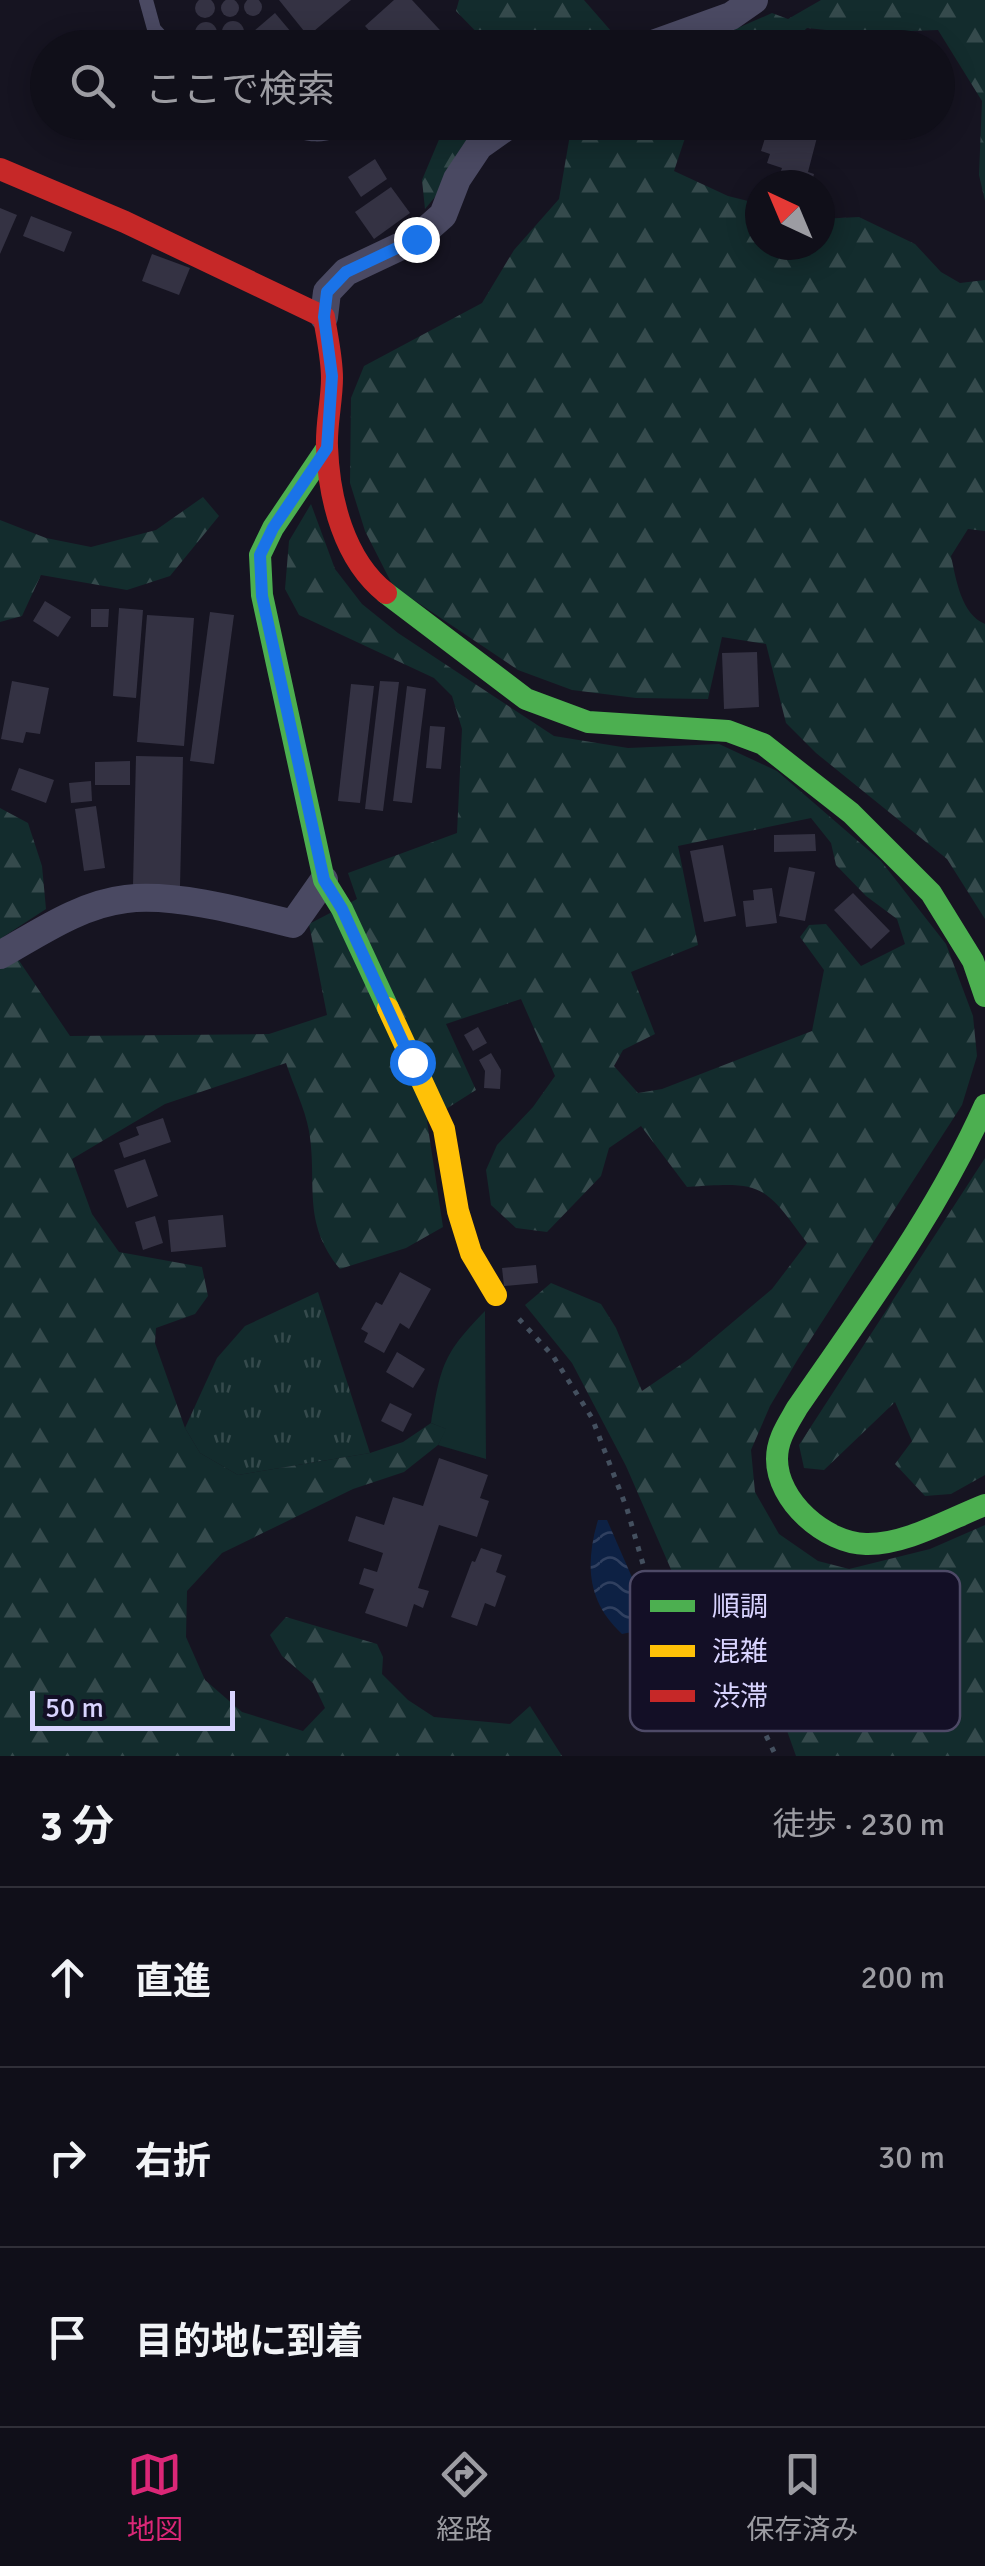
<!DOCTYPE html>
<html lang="ja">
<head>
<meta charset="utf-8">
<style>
  :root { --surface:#100f19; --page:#191822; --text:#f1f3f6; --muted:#9c9ca2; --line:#302f38; --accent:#db2777 }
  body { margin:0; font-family:Signika,"Noto Sans JP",sans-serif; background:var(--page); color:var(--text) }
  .compass { position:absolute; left:745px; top:170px; width:90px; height:90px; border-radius:50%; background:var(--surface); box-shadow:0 5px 25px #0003; rotate:316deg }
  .scale { position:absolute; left:30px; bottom:25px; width:205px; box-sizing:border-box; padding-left:10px; border:5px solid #d9d4ff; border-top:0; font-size:28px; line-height:35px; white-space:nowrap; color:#d9d4ff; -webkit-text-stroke:8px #130f26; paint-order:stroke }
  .stop { position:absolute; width:30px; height:30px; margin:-22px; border:8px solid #1a73e8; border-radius:50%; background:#fff }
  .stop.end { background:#1a73e8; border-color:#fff; box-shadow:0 2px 10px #0008 }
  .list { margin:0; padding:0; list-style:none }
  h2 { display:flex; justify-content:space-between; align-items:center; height:130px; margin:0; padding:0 40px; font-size:42px }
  h2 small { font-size:32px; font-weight:400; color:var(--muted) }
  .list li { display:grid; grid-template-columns:65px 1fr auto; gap:30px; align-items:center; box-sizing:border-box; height:180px; padding:0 40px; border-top:2px solid var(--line) }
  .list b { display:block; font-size:38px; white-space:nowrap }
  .list em { font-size:32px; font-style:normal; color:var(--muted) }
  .icon { flex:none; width:55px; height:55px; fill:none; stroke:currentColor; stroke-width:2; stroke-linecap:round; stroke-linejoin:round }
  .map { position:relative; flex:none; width:985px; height:1756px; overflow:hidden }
  .search { position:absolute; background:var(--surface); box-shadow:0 5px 25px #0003; left:30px; right:30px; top:30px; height:110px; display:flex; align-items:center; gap:25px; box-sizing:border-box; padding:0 35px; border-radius:55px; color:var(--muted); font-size:38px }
  .sheet { height:670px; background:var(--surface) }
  nav { display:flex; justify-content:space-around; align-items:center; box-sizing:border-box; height:140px; border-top:2px solid var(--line); background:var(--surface); font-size:28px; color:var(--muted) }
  nav a { display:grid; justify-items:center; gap:5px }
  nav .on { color:var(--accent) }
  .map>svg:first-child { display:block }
  .grass { fill:url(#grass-tufts) }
  .forest { fill:url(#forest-firs); fill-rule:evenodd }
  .garden { fill:#132c2d }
  .water { fill:url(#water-waves) }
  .building { fill:#343243 }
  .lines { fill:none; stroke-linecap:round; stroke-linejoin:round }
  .path { stroke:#44505f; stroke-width:5; stroke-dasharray:5 8; stroke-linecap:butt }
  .lane { stroke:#4a4962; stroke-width:14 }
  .street { stroke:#4a4962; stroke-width:28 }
  .fast { stroke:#4caf50; stroke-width:22 }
  .slow { stroke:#ffc107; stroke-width:22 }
  .jam { stroke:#c62828; stroke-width:22 }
  .route { stroke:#1a73e8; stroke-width:12 }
  .key { fill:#130f26; stroke:#4e4a67; stroke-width:2.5 }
  .key-label { font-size:28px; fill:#d9d4ff }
</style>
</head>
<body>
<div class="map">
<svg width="985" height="1756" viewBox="0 0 985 1756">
  <defs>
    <pattern id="grass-tufts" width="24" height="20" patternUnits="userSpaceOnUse" patternTransform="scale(2.5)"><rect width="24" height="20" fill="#132c2d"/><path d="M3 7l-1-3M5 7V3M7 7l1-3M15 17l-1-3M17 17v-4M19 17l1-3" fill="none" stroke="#354a4c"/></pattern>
    <pattern id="forest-firs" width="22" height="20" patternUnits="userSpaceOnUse" patternTransform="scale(2.5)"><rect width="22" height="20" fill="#132c2d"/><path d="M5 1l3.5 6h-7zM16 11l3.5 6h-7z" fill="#354a4c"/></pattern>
    <pattern id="water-waves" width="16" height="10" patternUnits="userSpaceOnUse" patternTransform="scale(2.5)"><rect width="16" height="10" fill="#0d2144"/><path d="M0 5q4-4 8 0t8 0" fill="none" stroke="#304060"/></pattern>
  </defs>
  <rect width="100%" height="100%" fill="#161421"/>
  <polygon class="grass" points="318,1292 370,1453 238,1475 200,1453 185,1428 217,1358 245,1326"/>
  <g class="forest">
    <polygon points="459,0 584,0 611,31 665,47 491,47 456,11"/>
    <polygon points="821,0 985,0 985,201 979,175 982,101 938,30 855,33 807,28 786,47 692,48 772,13 788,19"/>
    <polygon points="446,123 481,123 473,130 445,185 425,209 422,180"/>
    <path d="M 572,123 L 690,123 L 674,171 L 728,196 L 760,204 L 760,245 L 820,245 L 820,219 L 859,217 L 915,244 L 941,272 L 960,283 L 985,280 L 985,531 L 968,529 L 951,556 C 956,579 961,614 985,624 L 985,919 L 947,859 L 816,753 L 786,723 L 766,644 L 722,637 L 708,699 L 636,698 L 572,690 L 518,670 L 393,586 L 365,531 L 350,483 L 351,398 L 364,366 L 482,303 L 514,250 L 559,199 Z"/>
    <polygon points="203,497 219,516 170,576 127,590 41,575 22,616 0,622 0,520 46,538 91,547 156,530"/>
    <path d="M 311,504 L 335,569 L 362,604 L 398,633 L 554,736 L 628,748 L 719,744 L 777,771 L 881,861 L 946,944 L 973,1016 L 977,1056 L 962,1105 L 798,1359 L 770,1406 L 751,1450 L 755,1492 L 779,1534 L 818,1561 L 849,1569 L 930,1549 L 985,1525 L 985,1756 L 796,1756 L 786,1728 L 752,1673 L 715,1627 L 683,1597 L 626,1466 L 572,1363 L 525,1305 L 551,1283 L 601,1304 L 616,1328 L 642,1391 L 689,1359 L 772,1289 L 807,1243 C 763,1182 761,1182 687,1187 L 641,1126 L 609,1148 L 601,1176 L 547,1232 L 516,1228 L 491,1205 L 486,1170 L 497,1145 L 533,1107 L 555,1076 L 521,999 L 446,1024 L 476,1090 L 427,1121 L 443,1227 L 406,1248 L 340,1269 C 301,1221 318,1185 309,1131 C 305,1108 293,1085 286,1063 L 165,1104 L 72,1159 L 92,1214 L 119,1252 L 202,1267 L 208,1296 L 195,1314 L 156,1328 L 155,1343 L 185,1428 L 200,1453 L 238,1475 L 370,1453 L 403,1442 L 431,1423 L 447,1429 L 438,1445 L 404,1472 L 353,1489 L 222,1553 L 187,1591 L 186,1637 L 205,1680 L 242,1712 L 303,1731 L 325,1708 L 313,1683 L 282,1656 L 270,1635 L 286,1617 L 377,1644 L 383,1657 L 382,1674 L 408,1700 L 434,1717 L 510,1724 L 530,1706 L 562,1756 L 0,1756 L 0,808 L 28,823 L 42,866 L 46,909 L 3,937 L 70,1036 L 269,1034 L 327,1015 L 309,924 L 357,899 L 348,873 L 457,833 L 462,729 L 452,696 L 434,678 L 299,615 L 285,589 L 289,541 ZM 811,818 L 831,843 L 836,865 L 866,896 L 897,919 L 905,944 L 861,966 L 826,924 L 809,925 L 800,937 L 824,970 L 812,1031 L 662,1089 L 638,1093 L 614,1066 L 623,1050 L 655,1034 L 631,972 L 698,945 L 678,846 Z"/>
    <polygon points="985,1158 985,1475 951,1494 925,1496 895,1464 912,1441 895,1402 824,1470 804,1468 799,1445"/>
  </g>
  <path class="garden" d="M 485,1311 L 486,1459 L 438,1445 L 446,1429 L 431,1423 C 441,1364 444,1353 485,1311 Z"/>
  <path class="water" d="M 598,1520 L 607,1520 L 648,1614 L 650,1623 L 641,1630 L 622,1634 C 587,1602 585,1564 598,1520 Z"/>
  <g class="building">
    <circle cx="253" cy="7" r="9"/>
    <circle cx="205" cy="8" r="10"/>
    <circle cx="230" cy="8" r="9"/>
    <polygon points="279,0 351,0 308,36"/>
    <polygon points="394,0 412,0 451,42 446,48 385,48 365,26"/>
    <polygon points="275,13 302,45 299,48 234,48"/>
    <circle cx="233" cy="32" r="11"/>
    <circle cx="206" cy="33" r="11"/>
    <polygon points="770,122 821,122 808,172 814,174 811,185 776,185 782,168 767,163 770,154 761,151"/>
    <polygon points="375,159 387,179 361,197 348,177"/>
    <polygon points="391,187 410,213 374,239 355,212"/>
    <polygon points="0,208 17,215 0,254"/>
    <polygon points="31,216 72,232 64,252 23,236"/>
    <polygon points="152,254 190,268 179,295 142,281"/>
    <polygon points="45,601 71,617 58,637 33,621"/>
    <polygon points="119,608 143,610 136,698 113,696"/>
    <polygon points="91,609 109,609 108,627 91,627"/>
    <polygon points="210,612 234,615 214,764 190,761"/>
    <polygon points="147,615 194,618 184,746 137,742"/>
    <polygon points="757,652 759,707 724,709 722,653"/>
    <polygon points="12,681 49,688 40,734 26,732 23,743 1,739"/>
    <polygon points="380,681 399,682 383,811 365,809"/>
    <polygon points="351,684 374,686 360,803 338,801"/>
    <polygon points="407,686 426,689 412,803 393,801"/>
    <polygon points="430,726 445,727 441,769 426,768"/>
    <polygon points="136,756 183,757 180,887 133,886"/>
    <polygon points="130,761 130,785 95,785 95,762"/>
    <polygon points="19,768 54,780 46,803 11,790"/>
    <polygon points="91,781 92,801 71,803 69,783"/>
    <polygon points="96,806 105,868 84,871 75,809"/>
    <polygon points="815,834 816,851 774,852 774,835"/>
    <polygon points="723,845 736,916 704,922 690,851"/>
    <polygon points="789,867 815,872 805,921 779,916"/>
    <polygon points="772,888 777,923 746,927 743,901 754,900 753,890"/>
    <polygon points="853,893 890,931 871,949 834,910"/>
    <polygon points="478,1027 487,1043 473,1051 464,1035"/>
    <polygon points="491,1053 501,1070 500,1089 484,1088 485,1071 479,1060"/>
    <polygon points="163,1118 171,1142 124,1158 119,1143 139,1135 136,1127"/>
    <polygon points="145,1159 158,1196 127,1208 114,1170"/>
    <polygon points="223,1215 226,1247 171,1252 168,1220"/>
    <polygon points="155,1216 163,1243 143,1250 135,1222"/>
    <polygon points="536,1265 538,1283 504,1286 502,1268"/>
    <polygon points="400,1272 431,1289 409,1329 400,1323 384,1353 364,1342 368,1333 361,1329 376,1302 382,1305"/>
    <polygon points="397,1352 425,1369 413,1388 386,1372"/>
    <polygon points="390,1403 412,1414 403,1432 381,1421"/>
    <polygon points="439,1458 488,1475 480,1498 489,1501 477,1537 439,1525 418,1588 429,1591 423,1608 414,1604 407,1627 365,1613 374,1589 359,1584 364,1568 377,1572 383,1553 348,1541 356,1516 384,1525 393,1497 423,1506"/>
    <polygon points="481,1548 502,1555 496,1572 506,1576 495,1607 485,1603 477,1626 451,1617 472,1561 475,1562"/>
  </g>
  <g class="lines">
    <polyline class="path" points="519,1319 553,1356 592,1418 627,1509 645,1571 660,1601 731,1663 776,1756"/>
    <g class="lane">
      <polyline points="146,0 154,29 171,48"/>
      <path d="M 273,122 C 308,137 323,140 358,122"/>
    </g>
    <g class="street">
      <polyline points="642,48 731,16 754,0"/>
      <polyline points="324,317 327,292 346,272 416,239 443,215 457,179 479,146 513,122"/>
      <path d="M 0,955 C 39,933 81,904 126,899 C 175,893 245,912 293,924 L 324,880"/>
    </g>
    <g class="fast">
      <polyline points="327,448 273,528 260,555 262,595 324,880 342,909 388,1008"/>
      <polyline points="386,593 526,699 588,722 728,731 763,744 851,813 931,893 973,961 985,996"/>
      <path d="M 985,1105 C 936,1215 865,1309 797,1408 C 788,1424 777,1439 777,1459 C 777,1501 825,1543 866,1544 C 905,1545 949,1519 985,1505"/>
    </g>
    <polyline class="slow" points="388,1008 444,1129 458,1211 471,1253 496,1295"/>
    <path class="jam" d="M 0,169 L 125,222 L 324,317 C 327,337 332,358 332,378 C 332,401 326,424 327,447 C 329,499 344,560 386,593"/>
  </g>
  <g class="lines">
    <polyline class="route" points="412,1062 342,909 324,880 262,596 260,555 273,528 327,448 332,376 324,317 327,292 346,272 416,239"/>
  </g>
  <rect x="630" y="1571" width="330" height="160" rx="15" class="key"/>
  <rect x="650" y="1600" width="45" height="12" fill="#4caf50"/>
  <rect x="650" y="1645" width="45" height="12" fill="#ffc107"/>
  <rect x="650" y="1690" width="45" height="12" fill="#c62828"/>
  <g class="key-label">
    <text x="712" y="1616">順調</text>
    <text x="712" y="1661">混雑</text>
    <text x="712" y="1706">渋滞</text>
  </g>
</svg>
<svg class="compass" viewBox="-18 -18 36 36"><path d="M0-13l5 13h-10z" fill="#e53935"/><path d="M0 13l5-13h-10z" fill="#9c9ca2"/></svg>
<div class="scale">50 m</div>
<div class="stop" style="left:412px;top:1062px"></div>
<div class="stop end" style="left:416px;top:239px"></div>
<div class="search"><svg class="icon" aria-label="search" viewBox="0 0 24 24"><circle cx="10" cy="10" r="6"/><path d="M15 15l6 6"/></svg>ここで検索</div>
</div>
<section class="sheet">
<h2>3 分<small>徒歩 · 230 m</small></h2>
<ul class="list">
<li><svg class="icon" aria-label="ahead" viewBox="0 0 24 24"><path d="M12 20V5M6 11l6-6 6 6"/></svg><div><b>直進</b></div><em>200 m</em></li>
<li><svg class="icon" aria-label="right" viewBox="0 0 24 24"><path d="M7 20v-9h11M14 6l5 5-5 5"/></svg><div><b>右折</b></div><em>30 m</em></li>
<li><svg class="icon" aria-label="arrive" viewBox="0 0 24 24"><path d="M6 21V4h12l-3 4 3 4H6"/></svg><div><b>目的地に到着</b></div></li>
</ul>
</section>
<nav>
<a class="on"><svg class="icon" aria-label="map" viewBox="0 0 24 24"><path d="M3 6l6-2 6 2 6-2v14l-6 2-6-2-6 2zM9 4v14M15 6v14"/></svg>地図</a>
<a><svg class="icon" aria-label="directions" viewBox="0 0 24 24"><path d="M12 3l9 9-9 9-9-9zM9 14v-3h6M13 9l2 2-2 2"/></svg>経路</a>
<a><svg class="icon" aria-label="saved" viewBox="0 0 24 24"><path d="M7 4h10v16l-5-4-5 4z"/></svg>保存済み</a>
</nav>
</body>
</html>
